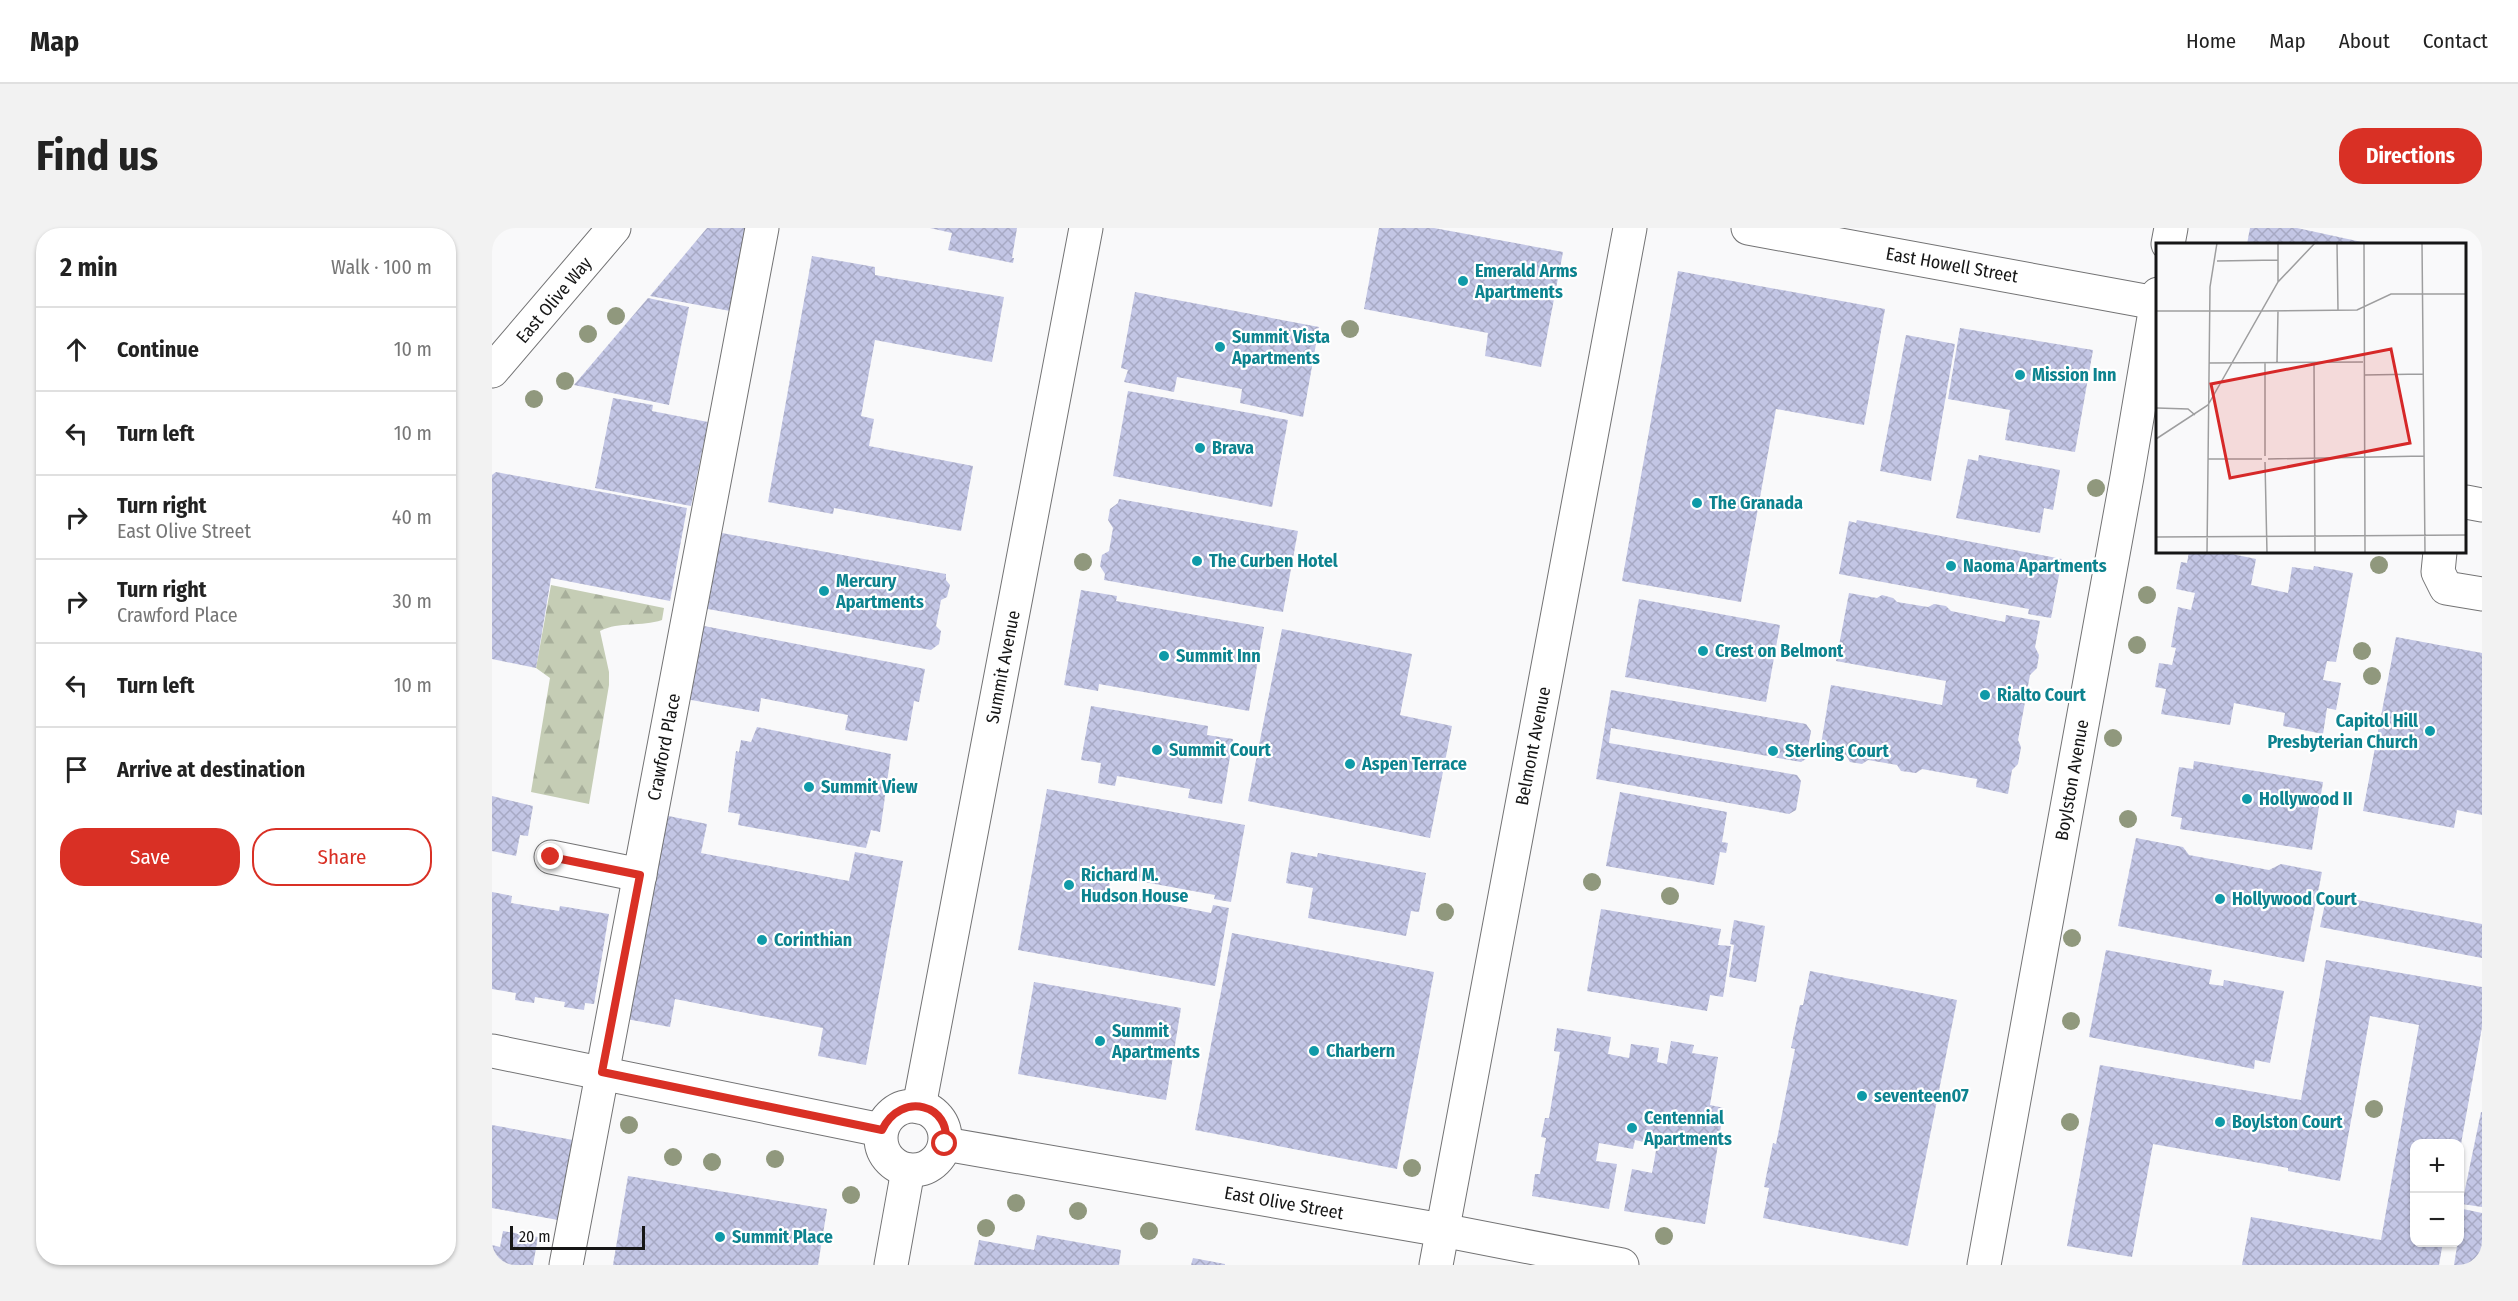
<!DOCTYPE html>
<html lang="en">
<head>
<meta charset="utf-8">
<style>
  :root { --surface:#fff; --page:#f2f2f2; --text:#222; --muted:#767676; --line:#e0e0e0; --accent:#d93025 }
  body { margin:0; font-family:"Fira Sans Condensed",sans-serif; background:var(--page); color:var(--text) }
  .controls { position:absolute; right:18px; bottom:18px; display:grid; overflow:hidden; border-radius:12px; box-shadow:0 2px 4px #0004 }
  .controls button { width:54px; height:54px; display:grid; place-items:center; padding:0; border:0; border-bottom:2px solid var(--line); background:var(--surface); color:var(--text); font:30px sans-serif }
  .scale { position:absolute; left:18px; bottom:15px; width:135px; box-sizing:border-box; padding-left:6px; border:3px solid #161616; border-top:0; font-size:16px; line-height:21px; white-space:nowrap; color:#161616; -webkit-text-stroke:4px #fff; paint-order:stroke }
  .stop { position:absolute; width:18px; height:18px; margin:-14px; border:4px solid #d93025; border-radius:50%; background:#fff }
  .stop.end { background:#d93025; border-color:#fff; box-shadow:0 2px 6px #0008 }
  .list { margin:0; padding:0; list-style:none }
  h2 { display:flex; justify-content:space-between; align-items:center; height:78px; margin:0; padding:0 24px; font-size:26px }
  h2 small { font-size:20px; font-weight:400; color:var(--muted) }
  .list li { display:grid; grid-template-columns:39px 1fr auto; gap:18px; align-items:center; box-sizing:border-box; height:84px; padding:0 24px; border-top:2px solid var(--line) }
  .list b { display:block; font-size:22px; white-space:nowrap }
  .list p { margin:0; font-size:20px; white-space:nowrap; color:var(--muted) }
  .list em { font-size:20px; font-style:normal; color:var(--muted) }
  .actions { display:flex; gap:12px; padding:18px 24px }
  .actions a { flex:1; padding:14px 0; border:2px solid var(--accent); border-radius:24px; text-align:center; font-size:21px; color:var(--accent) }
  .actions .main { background:var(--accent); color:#fff }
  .icon { flex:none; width:33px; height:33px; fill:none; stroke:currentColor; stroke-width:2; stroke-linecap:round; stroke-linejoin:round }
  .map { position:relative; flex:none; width:1990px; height:1037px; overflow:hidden; border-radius:24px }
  header { display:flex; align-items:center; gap:36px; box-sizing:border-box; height:84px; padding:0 30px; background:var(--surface); border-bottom:2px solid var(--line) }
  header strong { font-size:28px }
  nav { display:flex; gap:33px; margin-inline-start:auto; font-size:21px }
  .intro { display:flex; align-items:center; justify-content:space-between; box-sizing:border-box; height:144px; padding:0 36px }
  h1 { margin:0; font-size:42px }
  .button { padding:15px 27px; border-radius:24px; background:var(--accent); color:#fff; font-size:21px; font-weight:700 }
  main { display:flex; gap:36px; padding:0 36px }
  aside { flex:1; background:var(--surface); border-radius:24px; box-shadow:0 2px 4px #0004 }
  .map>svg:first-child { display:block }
  .forest { fill:url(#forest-firs) }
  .building { fill:url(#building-cross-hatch) }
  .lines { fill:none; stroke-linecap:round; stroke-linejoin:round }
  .minor-casing { stroke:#737374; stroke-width:35 }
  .major-casing { stroke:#737374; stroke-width:35 }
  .minor { stroke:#fff; stroke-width:33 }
  .major { stroke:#fff; stroke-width:33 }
  .tree { fill:#90987d }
  .route { stroke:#d93025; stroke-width:8 }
  .culture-dot { fill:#0f9aa8; stroke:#fff; stroke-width:2 }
  .labels { text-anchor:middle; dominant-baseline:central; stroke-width:4.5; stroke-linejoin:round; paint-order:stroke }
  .street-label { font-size:18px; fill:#161616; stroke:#fff }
  .culture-label { font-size:18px; font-weight:bold; fill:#0d838f; stroke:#fff; text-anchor:start }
  .inset-road { fill:none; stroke:#9e9e9f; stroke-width:1.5 }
  .view { fill:#d62828; fill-opacity:0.15; stroke:#d62828; stroke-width:3 }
  .inset-edge { fill:none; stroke:#161616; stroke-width:3 }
</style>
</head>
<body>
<header>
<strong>Map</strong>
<nav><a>Home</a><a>Map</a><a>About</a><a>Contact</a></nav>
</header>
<div class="intro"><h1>Find us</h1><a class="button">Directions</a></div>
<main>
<aside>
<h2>2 min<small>Walk · 100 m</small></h2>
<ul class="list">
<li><svg class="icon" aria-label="ahead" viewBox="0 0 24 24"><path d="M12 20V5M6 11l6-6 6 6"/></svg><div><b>Continue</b></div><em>10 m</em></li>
<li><svg class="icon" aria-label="left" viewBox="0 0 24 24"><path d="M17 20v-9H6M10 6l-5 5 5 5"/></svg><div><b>Turn left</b></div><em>10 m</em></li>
<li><svg class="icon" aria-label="right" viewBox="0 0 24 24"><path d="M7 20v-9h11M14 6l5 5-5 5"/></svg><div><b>Turn right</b><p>East Olive Street</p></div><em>40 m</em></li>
<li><svg class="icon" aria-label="right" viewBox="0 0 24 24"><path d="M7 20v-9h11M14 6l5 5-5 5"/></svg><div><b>Turn right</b><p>Crawford Place</p></div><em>30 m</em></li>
<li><svg class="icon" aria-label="left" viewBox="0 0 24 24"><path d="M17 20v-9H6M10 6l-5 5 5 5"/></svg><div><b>Turn left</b></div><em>10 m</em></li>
<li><svg class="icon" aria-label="arrive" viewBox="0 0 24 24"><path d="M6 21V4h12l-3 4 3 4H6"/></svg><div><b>Arrive at destination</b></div></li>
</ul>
<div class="actions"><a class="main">Save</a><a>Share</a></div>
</aside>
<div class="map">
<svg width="1990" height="1037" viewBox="0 0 1990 1037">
  <defs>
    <pattern id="forest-firs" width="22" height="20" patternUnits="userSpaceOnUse" patternTransform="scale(1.5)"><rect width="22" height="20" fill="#c5cdb5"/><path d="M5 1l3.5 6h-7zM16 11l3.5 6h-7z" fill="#a8af9b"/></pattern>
    <pattern id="building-cross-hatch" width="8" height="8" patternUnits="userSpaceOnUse" patternTransform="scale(1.5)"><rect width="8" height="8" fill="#c3c6e5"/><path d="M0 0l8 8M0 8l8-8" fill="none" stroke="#a7a9c4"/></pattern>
  </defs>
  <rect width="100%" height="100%" fill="#f9f9fa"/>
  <path class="forest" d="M 59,357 L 172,380 L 170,392 C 149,399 128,393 108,403 L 117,444 L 117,457 L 97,576 L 39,564 L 58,450 L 44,440 Z"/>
  <g class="building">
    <polygon points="215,0 253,0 238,83 158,68"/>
    <polygon points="438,0 525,0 520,30 522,30 521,35 456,22 460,5"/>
    <polygon points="887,0 942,0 1071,24 1049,139 993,128 996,105 872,81"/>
    <polygon points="1758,0 1805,0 1879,16 1755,16"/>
    <polygon points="320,28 383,39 383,47 512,69 500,134 383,112 369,188 382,191 377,218 481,238 469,303 342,280 341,286 276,274"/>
    <polygon points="1186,43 1393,81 1372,197 1284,181 1249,374 1130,353"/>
    <polygon points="643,64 827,99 811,189 748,175 750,161 685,149 682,164 632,154 636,142 629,140"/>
    <polygon points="156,70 197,79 177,177 82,157"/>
    <polygon points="1468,100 1601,122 1583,224 1513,212 1518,182 1456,171"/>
    <polygon points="1414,107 1463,116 1439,253 1388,243"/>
    <polygon points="636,163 796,192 780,279 621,248"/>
    <polygon points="121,170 161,177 160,183 216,194 199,278 103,260"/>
    <polygon points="1487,227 1568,242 1561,282 1552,280 1548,305 1464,290 1476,231 1486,233"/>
    <polygon points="4,244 195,280 178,373 59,350 44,440 0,431 0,247"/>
    <polygon points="627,271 806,303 791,384 612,352 613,346 608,338 610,327 617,323 621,300 616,292 618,281 626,275"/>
    <polygon points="1365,292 1570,331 1559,390 1536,386 1537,381 1347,346 1357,293 1364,295"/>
    <polygon points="219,303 454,346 454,352 458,357 455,369 449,372 444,398 449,403 447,416 439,422 205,379"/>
    <polygon points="1697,324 1741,324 1740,326 1764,331 1759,357 1796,365 1800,339 1821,342 1822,338 1861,345 1844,434 1835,433 1831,452 1849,455 1844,482 1835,480 1831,506 1791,498 1793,485 1742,475 1738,497 1669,486 1674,461 1663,459 1667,435 1680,437 1684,420 1679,419 1686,379 1699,382 1703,365 1684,361 1689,334 1695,335"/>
    <polygon points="589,362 625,368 624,373 772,399 757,483 607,456 606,463 572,457"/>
    <polygon points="1357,365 1385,370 1390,367 1401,370 1405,374 1436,379 1442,376 1454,378 1459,383 1513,394 1514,387 1548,393 1543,419 1547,427 1545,440 1538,447 1526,512 1529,519 1526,536 1520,542 1516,566 1484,559 1485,551 1430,541 1424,545 1409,543 1405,537 1376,532 1370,536 1358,534 1354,527 1328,522 1339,457 1450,477 1454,453 1344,433"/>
    <polygon points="1147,371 1288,397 1274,474 1133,449"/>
    <polygon points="202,396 433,441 427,474 422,473 415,513 353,502 356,487 269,470 267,484 188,470"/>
    <polygon points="790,401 920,426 908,487 960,498 938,610 756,573"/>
    <polygon points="1904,409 1990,425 1990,587 1965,582 1962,600 1871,583"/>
    <polygon points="1119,462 1314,496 1319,503 1314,531 1309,534 1119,500 1117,515 1305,547 1309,553 1304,582 1297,586 1104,551"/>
    <polygon points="599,478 716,498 715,507 741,511 730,576 696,570 698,561 625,548 623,558 606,555 609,535 589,532"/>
    <polygon points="265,499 399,526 388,604 379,602 374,620 246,597 248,586 236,584 244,523 247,524 249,512 259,514"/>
    <polygon points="1702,533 1831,554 1820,622 1688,601 1690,590 1679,588 1687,539 1701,541"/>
    <polygon points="555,561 753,597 739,674 722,671 723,667 619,648 616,665 719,685 721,677 737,680 723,758 526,722"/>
    <polygon points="1128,564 1235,584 1230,614 1236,615 1234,625 1228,624 1222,657 1114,638"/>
    <polygon points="0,568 41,578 36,608 28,607 24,628 0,623"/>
    <polygon points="167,586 215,596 209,625 357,653 363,624 411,633 374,837 326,828 331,800 183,771 178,799 129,790"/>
    <polygon points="1644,610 1691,619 1697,627 1777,642 1789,636 1830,644 1812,734 1626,698"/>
    <polygon points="799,624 825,629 826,625 934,645 927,684 919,683 914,708 816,690 821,660 794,655"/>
    <polygon points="0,664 20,668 19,675 67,683 68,678 117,686 102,776 93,775 92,782 72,779 73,774 43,769 42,775 23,772 24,765 0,761"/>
    <polygon points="1835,666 1990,696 1990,730 1828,699"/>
    <polygon points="1109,681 1229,701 1226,717 1239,718 1231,769 1218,767 1215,783 1095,763"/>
    <polygon points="1242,692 1273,698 1264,754 1237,749 1242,717 1238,716"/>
    <polygon points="740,705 942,744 905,941 703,902"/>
    <polygon points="1614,722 1720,742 1717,756 1731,758 1732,752 1792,763 1778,835 1763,832 1762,841 1597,809"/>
    <polygon points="1834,732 1990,759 1990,799 1969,916 1922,916 1922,1014 1951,1014 1947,1037 1750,1037 1759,989 1889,1012 1927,797 1878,788 1848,953 1796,943 1796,940 1661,916 1640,1029 1575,1018 1608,837 1809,872"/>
    <polygon points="1318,743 1465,772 1416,1018 1271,990 1277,960 1272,959 1281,915 1284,916 1303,821 1299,820 1308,777 1311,777"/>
    <polygon points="542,754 689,780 674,872 526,846"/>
    <polygon points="1065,800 1119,809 1116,826 1137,830 1139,816 1167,820 1165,834 1175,836 1179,813 1202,817 1200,825 1226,829 1218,877 1232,880 1213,996 1132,983 1140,941 1160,945 1165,917 1143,912 1141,921 1107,915 1104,933 1125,936 1117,981 1040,968 1043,946 1048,946 1054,910 1049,909 1053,890 1057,890 1068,824 1062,823"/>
    <polygon points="1989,884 1990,884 1990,979 1970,976"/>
    <polygon points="0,897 81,912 66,992 0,980"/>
    <polygon points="136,948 335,981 326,1037 121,1037"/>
    <polygon points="1971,981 1990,985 1990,1037 1962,1037"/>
    <polygon points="11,1003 46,1009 41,1037 0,1037 0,1017 8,1019"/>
    <polygon points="545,1007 629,1022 627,1037 482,1037 487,1012 542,1022"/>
    <polygon points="701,1030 733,1036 733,1037 699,1037"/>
  </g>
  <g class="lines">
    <g class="minor-casing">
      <g id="minor">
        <polyline points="1256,0 1664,75"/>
        <polyline points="1676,16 1679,0"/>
        <polyline points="1974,274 1990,277"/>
        <polyline points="1948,324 1946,344 1954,360 1990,366"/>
        <polyline points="59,629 148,647"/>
        <polyline points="0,823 389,902"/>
        <circle cx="421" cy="910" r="32"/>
        <polyline points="427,879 594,0"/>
        <polyline points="453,916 950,1002 1130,1037"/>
        <polyline points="74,1037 270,0"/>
        <polyline points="399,1037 416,942"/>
        <polyline points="944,1037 1138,0"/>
        <polyline points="1492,1037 1635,249 1666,66"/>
      </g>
    </g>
    <g class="major-casing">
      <polyline id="major" points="0,143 122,0"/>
    </g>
    <use href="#minor" class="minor"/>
    <use href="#major" class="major"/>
  </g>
  <g class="tree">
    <circle cx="124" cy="88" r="9"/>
    <circle cx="858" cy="101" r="9"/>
    <circle cx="96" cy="106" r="9"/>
    <circle cx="73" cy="153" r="9"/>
    <circle cx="42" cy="171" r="9"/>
    <circle cx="1604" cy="260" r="9"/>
    <circle cx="591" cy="334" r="9"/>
    <circle cx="1887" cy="337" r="9"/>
    <circle cx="1655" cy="367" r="9"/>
    <circle cx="1645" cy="417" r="9"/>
    <circle cx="1870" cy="423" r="9"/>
    <circle cx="1880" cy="448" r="9"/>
    <circle cx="1621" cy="510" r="9"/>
    <circle cx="1636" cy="591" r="9"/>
    <circle cx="1100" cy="654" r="9"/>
    <circle cx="1178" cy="668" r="9"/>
    <circle cx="953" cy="684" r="9"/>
    <circle cx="1580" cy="710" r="9"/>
    <circle cx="1579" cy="793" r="9"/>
    <circle cx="1882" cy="881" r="9"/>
    <circle cx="1578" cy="894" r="9"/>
    <circle cx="137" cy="897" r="9"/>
    <circle cx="181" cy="929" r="9"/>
    <circle cx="283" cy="931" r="9"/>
    <circle cx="220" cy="934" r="9"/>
    <circle cx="920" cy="940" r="9"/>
    <circle cx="359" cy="967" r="9"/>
    <circle cx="524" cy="975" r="9"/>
    <circle cx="586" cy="983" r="9"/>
    <circle cx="494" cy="1000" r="9"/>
    <circle cx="657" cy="1003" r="9"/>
    <circle cx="1172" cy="1008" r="9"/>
  </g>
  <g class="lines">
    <path class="route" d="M 59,629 L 148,647 L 110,844 L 390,902 C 409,862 461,877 453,916"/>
  </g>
  <g class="culture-dot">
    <circle cx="971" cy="53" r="6"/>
    <circle cx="728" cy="119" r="6"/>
    <circle cx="1528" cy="147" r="6"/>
    <circle cx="708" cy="220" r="6"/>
    <circle cx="1205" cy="275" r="6"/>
    <circle cx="705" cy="333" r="6"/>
    <circle cx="1459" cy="338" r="6"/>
    <circle cx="332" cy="363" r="6"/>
    <circle cx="1211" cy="423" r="6"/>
    <circle cx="672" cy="428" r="6"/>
    <circle cx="1493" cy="467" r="6"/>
    <circle cx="1938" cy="503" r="6"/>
    <circle cx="665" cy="522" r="6"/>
    <circle cx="1281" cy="523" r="6"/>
    <circle cx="858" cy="536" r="6"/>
    <circle cx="317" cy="559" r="6"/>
    <circle cx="1755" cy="571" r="6"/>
    <circle cx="577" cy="657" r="6"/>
    <circle cx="1728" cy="671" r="6"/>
    <circle cx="270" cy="712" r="6"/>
    <circle cx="608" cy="813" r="6"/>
    <circle cx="822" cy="823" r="6"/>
    <circle cx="1370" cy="868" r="6"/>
    <circle cx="1728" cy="894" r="6"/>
    <circle cx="1140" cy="900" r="6"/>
    <circle cx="228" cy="1009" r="6"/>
  </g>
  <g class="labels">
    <g class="street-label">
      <text transform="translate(1460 37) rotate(10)">East Howell Street</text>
      <text transform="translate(62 72) rotate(-50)">East Olive Way</text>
      <text transform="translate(511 439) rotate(-79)">Summit Avenue</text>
      <text transform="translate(1041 518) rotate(-79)">Belmont Avenue</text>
      <text transform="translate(172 519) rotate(-79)">Crawford Place</text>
      <text transform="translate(1580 552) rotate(-80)">Boylston Avenue</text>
      <text transform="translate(792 975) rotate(10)">East Olive Street</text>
    </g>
    <g class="culture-label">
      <text x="983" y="43">Emerald Arms<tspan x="983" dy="21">Apartments</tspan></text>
      <text x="740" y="109">Summit Vista<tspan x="740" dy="21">Apartments</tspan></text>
      <text x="1540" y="147">Mission Inn</text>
      <text x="720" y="220">Brava</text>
      <text x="1217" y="275">The Granada</text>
      <text x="717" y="333">The Curben Hotel</text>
      <text x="1471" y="338">Naoma Apartments</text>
      <text x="344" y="353">Mercury<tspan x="344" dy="21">Apartments</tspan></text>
      <text x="1223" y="423">Crest on Belmont</text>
      <text x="684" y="428">Summit Inn</text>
      <text x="1505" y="467">Rialto Court</text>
      <text x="1926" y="493" text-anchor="end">Capitol Hill<tspan x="1926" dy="21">Presbyterian Church</tspan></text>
      <text x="677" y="522">Summit Court</text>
      <text x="1293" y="523">Sterling Court</text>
      <text x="870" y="536">Aspen Terrace</text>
      <text x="329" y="559">Summit View</text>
      <text x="1767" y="571">Hollywood II</text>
      <text x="589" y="647">Richard M.<tspan x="589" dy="21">Hudson House</tspan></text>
      <text x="1740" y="671">Hollywood Court</text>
      <text x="282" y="712">Corinthian</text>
      <text x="620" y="803">Summit<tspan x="620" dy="21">Apartments</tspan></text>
      <text x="834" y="823">Charbern</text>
      <text x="1382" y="868">seventeen07</text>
      <text x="1152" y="890">Centennial<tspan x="1152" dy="21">Apartments</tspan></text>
      <text x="1740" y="894">Boylston Court</text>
      <text x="240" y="1009">Summit Place</text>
    </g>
  </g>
  <g transform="translate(1664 15)">
    <rect width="310" height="310" fill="#f9f9fa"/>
    <path class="inset-road" d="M 181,0 L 182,67M 208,0 L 209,310M 266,0 L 269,310M 61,18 L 122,17M 122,39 L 122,0M 0,68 L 106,68M 106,68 L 201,67 L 235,51 L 311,51M 121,119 L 122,68M 158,119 L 159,310M 53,120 L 207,119M 109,120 L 109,213M 208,132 L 267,131M 1,165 L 32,166 L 39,172M 0,196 L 52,162 L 122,39 L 159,0M 52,216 L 106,216M 112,216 L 268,213M 109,219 L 111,310M 0,294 L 311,292M 0,306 L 0,0M 51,310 L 54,44 L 61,0"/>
    <path class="view" d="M 235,106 L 254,200 L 74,235 L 55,141 Z"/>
    <rect width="310" height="310" class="inset-edge"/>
  </g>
</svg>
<div class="controls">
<button>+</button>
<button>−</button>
</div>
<div class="scale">20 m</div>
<div class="stop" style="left:453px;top:916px"></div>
<div class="stop end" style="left:59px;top:629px"></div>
</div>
</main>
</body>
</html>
